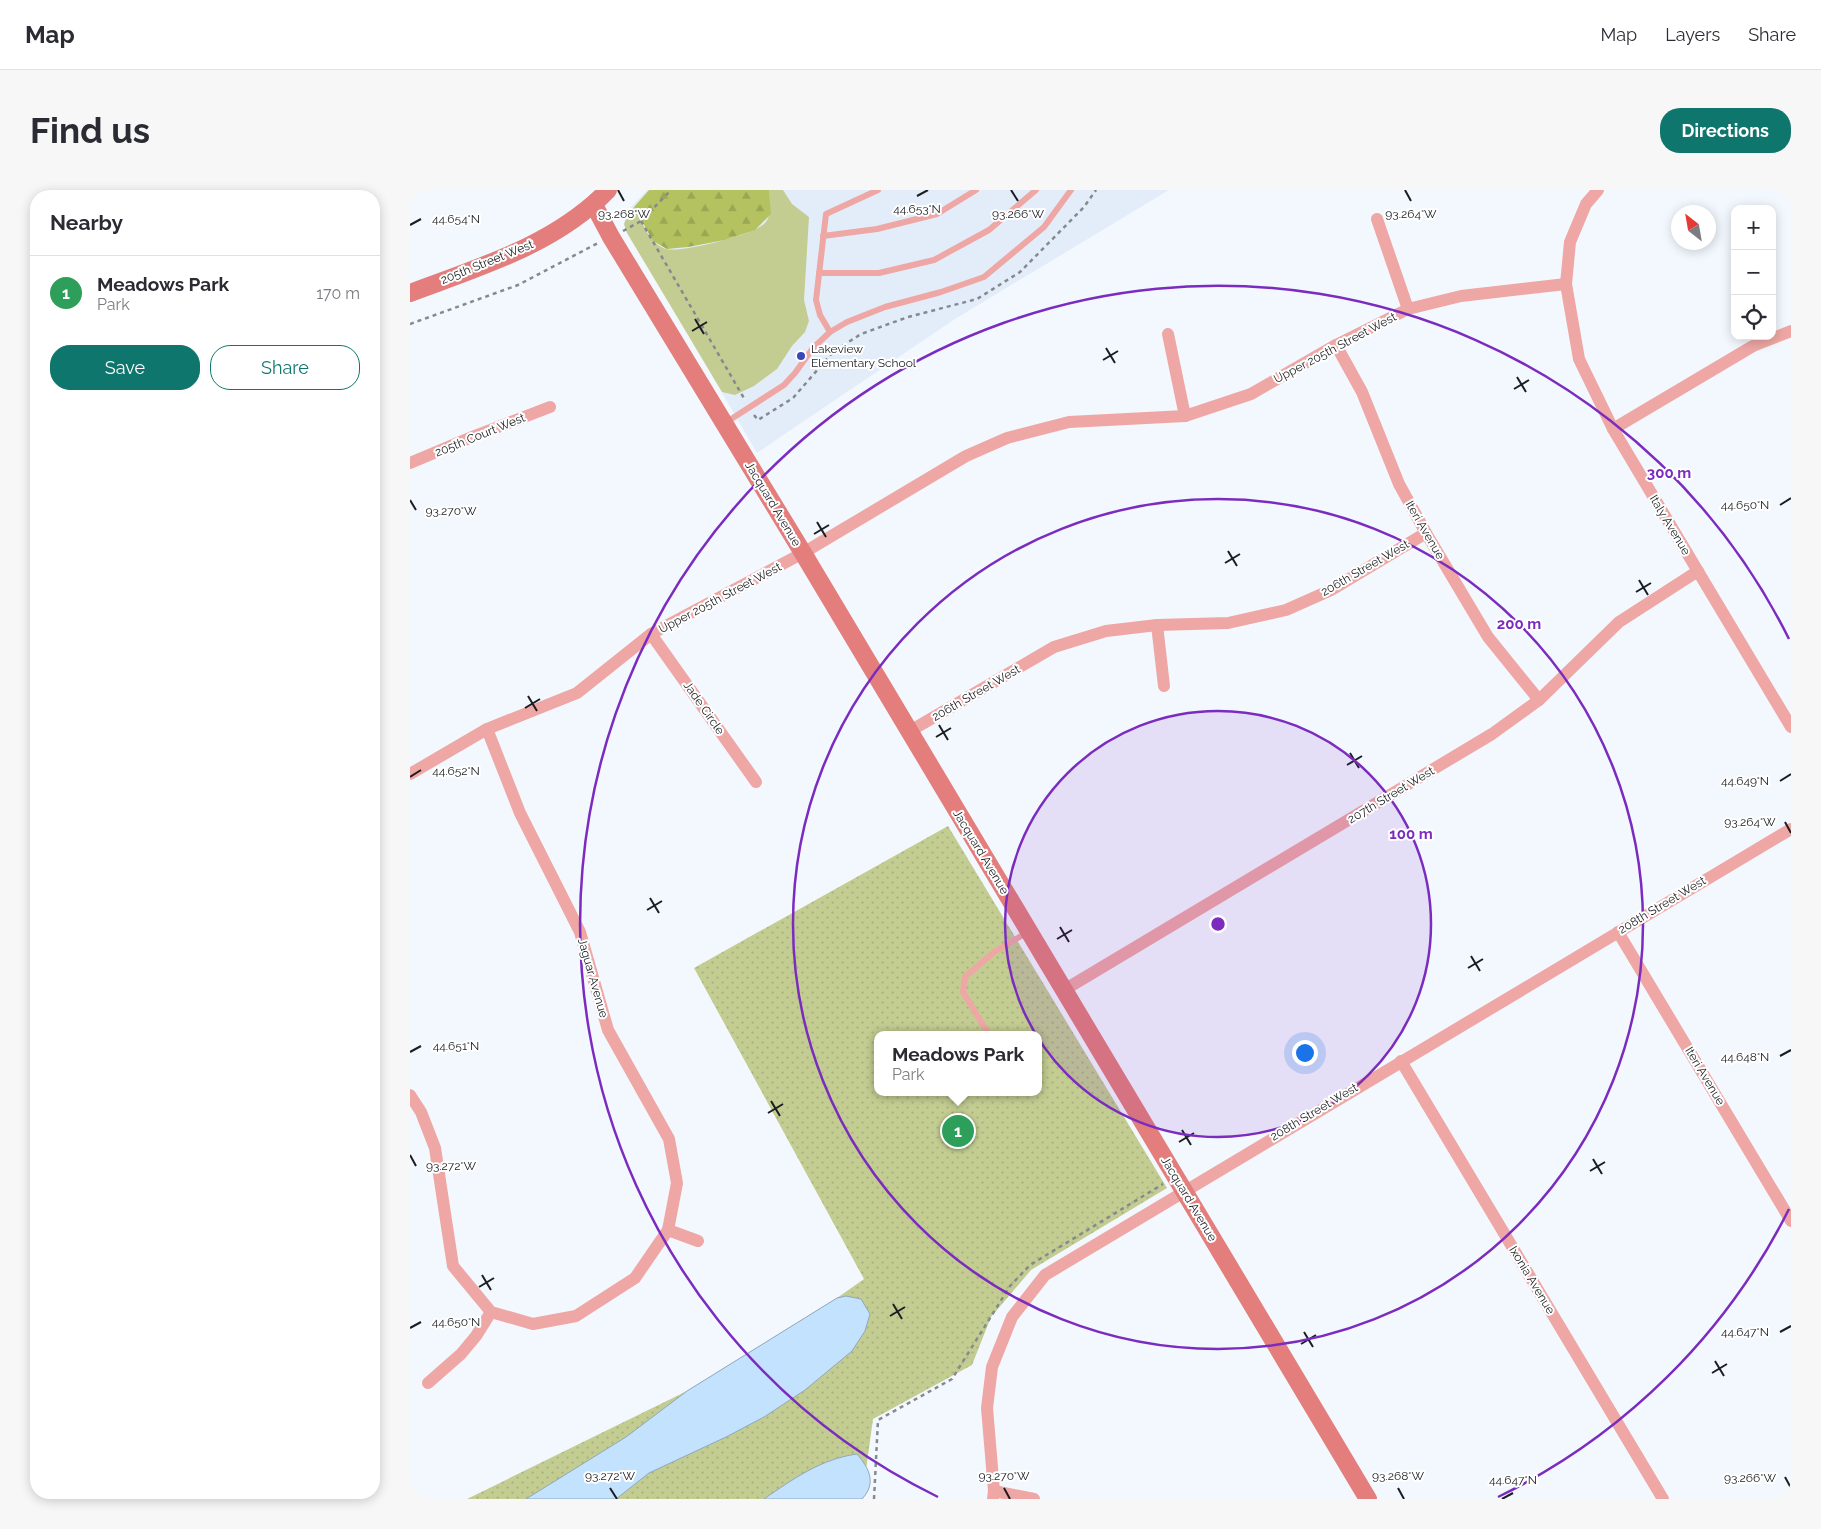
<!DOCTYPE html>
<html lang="en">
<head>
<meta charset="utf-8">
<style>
  :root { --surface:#fff; --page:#f7f7f7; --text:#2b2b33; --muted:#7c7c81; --line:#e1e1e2; --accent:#0f766e }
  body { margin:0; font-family:Raleway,sans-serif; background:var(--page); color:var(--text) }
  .controls { position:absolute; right:15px; top:15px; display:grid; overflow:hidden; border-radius:10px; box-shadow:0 2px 12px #0003 }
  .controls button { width:45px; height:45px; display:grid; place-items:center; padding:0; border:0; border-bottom:1px solid var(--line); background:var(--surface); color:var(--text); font:25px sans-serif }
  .compass { position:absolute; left:1261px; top:15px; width:45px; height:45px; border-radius:50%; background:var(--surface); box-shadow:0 2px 12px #0003; rotate:329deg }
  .you { position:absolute; left:894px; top:862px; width:18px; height:18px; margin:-12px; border:4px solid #fff; border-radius:50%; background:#1a73e8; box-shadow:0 0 0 8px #1a73e833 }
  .badge { display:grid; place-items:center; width:32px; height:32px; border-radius:50%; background:var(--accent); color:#fff; font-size:16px; font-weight:700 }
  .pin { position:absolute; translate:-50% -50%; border:2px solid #fff; box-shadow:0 1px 5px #0006 }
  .popup { position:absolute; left:464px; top:841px; width:168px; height:65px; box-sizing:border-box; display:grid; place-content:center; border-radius:10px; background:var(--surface); filter:drop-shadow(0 1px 4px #0005); font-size:16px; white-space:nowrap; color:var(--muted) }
  .popup b { font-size:19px; color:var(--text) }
  .popup::after { content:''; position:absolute; left:50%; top:100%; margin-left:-10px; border:10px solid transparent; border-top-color:var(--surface) }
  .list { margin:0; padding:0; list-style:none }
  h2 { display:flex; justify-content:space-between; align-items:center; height:65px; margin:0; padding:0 20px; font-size:21px }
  h2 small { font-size:16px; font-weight:400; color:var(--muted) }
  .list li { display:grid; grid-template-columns:32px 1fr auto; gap:15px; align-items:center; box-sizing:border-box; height:75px; padding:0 20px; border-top:1px solid var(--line) }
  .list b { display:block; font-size:19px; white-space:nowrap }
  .list p { margin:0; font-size:16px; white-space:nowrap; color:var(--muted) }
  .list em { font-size:16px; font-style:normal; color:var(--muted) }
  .actions { display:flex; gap:10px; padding:15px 20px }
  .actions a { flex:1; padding:11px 0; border:1px solid var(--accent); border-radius:20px; text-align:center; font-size:18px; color:var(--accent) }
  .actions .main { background:var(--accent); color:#fff }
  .icon { flex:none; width:28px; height:28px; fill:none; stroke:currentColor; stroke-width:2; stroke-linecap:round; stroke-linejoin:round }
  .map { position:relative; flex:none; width:1381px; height:1309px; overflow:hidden; border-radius:20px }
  header { display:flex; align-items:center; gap:30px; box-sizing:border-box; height:70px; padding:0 25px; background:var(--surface); border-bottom:1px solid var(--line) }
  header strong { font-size:24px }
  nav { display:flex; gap:28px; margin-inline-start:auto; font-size:18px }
  .intro { display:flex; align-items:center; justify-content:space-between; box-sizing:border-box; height:120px; padding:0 30px }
  h1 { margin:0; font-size:35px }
  .button { padding:12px 22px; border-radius:20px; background:var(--accent); color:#fff; font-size:18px; font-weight:700 }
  main { display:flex; gap:30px; padding:0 30px }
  aside { flex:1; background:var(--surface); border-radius:20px; box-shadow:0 2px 12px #0003 }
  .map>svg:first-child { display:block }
  .built { fill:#e3edfa }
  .grass { fill:#c3cd92 }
  .forest { fill:url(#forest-firs) }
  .park { fill:url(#park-dots); fill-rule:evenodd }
  .water { fill:#c3e2fe; stroke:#91a7bc }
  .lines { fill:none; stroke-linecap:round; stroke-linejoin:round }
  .path { stroke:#86898e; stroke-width:2.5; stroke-dasharray:4 4; stroke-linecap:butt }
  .lane { stroke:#eea7a4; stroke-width:6 }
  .street { stroke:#eea7a4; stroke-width:12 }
  .secondary { stroke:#e37e7c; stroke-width:18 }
  .ticks { fill:none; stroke:#1b1d21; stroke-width:2 }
  .ring { fill:none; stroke:#7b2cbf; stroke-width:2.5 }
  .poi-dot { fill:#3847ba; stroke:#fff; stroke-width:2 }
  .labels { text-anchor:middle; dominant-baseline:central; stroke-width:4; stroke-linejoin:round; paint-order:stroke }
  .street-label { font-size:12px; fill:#1b1d21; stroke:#fff }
  .poi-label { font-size:12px; fill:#1b1d21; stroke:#fff; text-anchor:start }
  .ticks-label { font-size:12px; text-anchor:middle; fill:#1b1d21; stroke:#fff; stroke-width:4; stroke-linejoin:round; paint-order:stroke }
  .centre { fill:#7b2cbf; stroke:#fff; stroke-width:2.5 }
  .ring-label { font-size:15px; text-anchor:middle; font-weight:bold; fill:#7b2cbf; stroke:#fff; stroke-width:4; stroke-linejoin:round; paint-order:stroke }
</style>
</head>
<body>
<header>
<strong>Map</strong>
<nav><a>Map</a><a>Layers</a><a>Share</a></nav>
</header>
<div class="intro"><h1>Find us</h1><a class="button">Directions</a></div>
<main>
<aside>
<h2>Nearby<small></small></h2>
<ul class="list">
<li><span class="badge" style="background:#2e9e5b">1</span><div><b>Meadows Park</b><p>Park</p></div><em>170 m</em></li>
</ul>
<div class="actions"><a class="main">Save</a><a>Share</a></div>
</aside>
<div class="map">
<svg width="1381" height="1309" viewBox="0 0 1381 1309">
  <defs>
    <pattern id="forest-firs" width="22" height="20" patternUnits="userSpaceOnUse" patternTransform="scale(1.25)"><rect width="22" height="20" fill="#b4c360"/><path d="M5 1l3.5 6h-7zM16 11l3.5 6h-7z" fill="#9aa753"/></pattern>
    <pattern id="park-dots" width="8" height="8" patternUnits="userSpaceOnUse" patternTransform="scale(1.25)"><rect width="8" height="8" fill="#c3cd92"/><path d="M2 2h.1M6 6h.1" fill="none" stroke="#a7b07e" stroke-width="1.8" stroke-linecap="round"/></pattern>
  </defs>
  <rect width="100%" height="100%" fill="#f3f8fe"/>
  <polygon class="built" points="237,0 759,0 545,129 347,263 214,34 217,21"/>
  <path class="grass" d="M 359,0 L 373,0 L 382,14 L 399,27 L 394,110 L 399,131 L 395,142 L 382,156 L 367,179 L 344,196 L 325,205 L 312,202 L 217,43 L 214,34 L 218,24 L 224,17 C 232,31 239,54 256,59 C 271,63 344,45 355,33 C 363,24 359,11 359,0 Z"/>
  <polygon class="forest" points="239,0 359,0 361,24 345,40 315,50 278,57 257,59 243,51 224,17"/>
  <path class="park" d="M 538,636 L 757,998 L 621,1080 L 581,1127 L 562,1175 L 463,1229 L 452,1309 L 57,1309 L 277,1201 L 427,1108 L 454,1089 L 284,778 ZM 468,845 L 628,845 L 628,902 L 468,902 Z"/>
  <g class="water">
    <polygon points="436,1106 451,1109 460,1124 455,1141 442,1161 395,1200 354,1227 316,1247 239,1283 206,1309 116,1309 216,1247 277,1201 427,1108"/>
    <path d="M 447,1264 C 459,1278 467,1293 452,1309 L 354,1309 C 383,1289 411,1269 447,1264 Z"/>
  </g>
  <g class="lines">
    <g class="path">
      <polyline points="231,31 335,210"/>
      <polyline points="213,41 231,31 261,0"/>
      <polyline points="0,134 108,95 188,53"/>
      <polyline points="344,225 348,230 383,208 423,162 451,144 498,127 567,109 610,82 674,17 686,0"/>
      <polyline points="464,1309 468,1230 542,1189 600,1096 620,1075 753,994"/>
    </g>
    <g class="lane">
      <polyline points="413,46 467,39 527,24 566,0"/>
      <polyline points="409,83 469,83 524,70 579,40 626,0"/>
      <polyline points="420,142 410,125 406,110 416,24 468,0"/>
      <polyline points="315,233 374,195 385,183 403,158 420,142 437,132 475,117 531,102 574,87 634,37 661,0"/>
      <polyline points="579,845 553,802 555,787 584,762 618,742"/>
    </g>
    <g class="street">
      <polyline points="1188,0 1176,14 1160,52 1156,94 1169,169 1203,239 1381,537"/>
      <polyline points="967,29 998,119"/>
      <polyline points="758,144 775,226"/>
      <polyline points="926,155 952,202 989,294 1016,343 1078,447 1129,510"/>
      <polyline points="1203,239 1343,156 1381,141"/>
      <polyline points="0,273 62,247 140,217"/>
      <polyline points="747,435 754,496"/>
      <polyline points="241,444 346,592"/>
      <polyline points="500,541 644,457 696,441 747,435 818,433 876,420 921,400 1016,343"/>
      <polyline points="0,584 77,539 167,503 241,444 393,363 556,266 597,248 659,232 775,226 841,204 926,155 998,119 1051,106 1156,94"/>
      <polyline points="1208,742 1381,1031"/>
      <polyline points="654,800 1082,544 1129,510 1209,432 1288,381"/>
      <polyline points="991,871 1253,1309"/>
      <polyline points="0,905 11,922 25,958 43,1076 81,1122 123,1134 166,1126 225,1088 258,1040 267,993 259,949 198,840 170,742 110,623 77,539"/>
      <polyline points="258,1040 288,1051"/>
      <polyline points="18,1193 51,1164 66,1146 81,1122"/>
      <polyline points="584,1301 624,1309"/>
      <polyline points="583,1309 584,1301 577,1218 582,1177 602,1127 635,1085 1381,639"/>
    </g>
    <g class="secondary">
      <polyline points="184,15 201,47 393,363 958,1309"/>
      <path d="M 0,103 C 69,77 145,55 198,0"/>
    </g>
  </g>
  <path class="ticks" d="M 208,0 L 214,11M 601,0 L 608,11M 995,0 L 1001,11M 507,6 L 518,0M 0,35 L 11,29M 285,129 L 294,144M 282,141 L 297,132M 696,158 L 705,173M 693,170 L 708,161M 1107,187 L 1116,202M 1104,199 L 1119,190M 0,310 L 6,320M 1370,315 L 1381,308M 407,332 L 416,347M 404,344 L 419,335M 818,361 L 827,376M 815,373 L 830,364M 1229,390 L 1238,405M 1226,402 L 1241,393M 118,506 L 127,521M 115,518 L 130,509M 529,535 L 538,550M 526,547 L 541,538M 940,563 L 949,578M 937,575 L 952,566M 0,587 L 11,580M 1370,591 L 1381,584M 1375,632 L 1381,643M 240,708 L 249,723M 237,720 L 252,711M 650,737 L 659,752M 647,749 L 662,740M 1061,766 L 1070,781M 1058,778 L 1073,769M 0,862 L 11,856M 1370,866 L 1381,860M 361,911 L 370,926M 358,923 L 373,914M 772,940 L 781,955M 769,952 L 784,943M 0,965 L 6,976M 1183,969 L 1192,984M 1180,981 L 1195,972M 72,1085 L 81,1100M 69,1097 L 84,1088M 483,1114 L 492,1129M 480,1126 L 495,1117M 0,1138 L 11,1132M 894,1142 L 903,1157M 1370,1142 L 1381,1136M 891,1154 L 906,1145M 1305,1171 L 1314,1186M 1302,1183 L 1317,1174M 1375,1287 L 1381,1298M 200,1298 L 207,1309M 594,1298 L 600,1309M 988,1298 L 994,1309M 1092,1309 L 1103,1303"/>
  <circle cx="808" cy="734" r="213" fill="#7b2cbf" fill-opacity=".12"/>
  <g class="ring">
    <circle cx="808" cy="734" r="213"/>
    <circle cx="808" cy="734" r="425"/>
    <path d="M1379 1019A638 638 0 0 1 1088 1307M528 1307A638 638 0 1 1 1379 449"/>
  </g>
  <circle class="poi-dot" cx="391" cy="166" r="5"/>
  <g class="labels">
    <g class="street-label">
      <text transform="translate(77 72) rotate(-22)">205th Street West</text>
      <text transform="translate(925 158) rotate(-28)">Upper 205th Street West</text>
      <text transform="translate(70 245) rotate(-22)">205th Court West</text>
      <text transform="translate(363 314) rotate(59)">Jacquard Avenue</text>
      <text transform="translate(1260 335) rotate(59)">Italy Avenue</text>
      <text transform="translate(1015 340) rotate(60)">Iteri Avenue</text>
      <text transform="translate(955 378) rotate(-30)">206th Street West</text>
      <text transform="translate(310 408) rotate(-28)">Upper 205th Street West</text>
      <text transform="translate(566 503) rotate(-30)">206th Street West</text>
      <text transform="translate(294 518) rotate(55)">Jade Circle</text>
      <text transform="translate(981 605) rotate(-31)">207th Street West</text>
      <text transform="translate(571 662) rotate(59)">Jacquard Avenue</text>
      <text transform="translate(1252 715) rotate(-31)">208th Street West</text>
      <text transform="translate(183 788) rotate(74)">Jaguar Avenue</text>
      <text transform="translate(1295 886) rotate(59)">Iteri Avenue</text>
      <text transform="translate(904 922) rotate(-31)">208th Street West</text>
      <text transform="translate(779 1009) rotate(59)">Jacquard Avenue</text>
      <text transform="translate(1122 1090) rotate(59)">Ixonia Avenue</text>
    </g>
    <g class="poi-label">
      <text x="401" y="159">Lakeview<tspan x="401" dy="14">Elementary School</tspan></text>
    </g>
  </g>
  <g class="ticks-label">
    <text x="507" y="23">44.653°N</text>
    <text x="214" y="28">93.268°W</text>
    <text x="608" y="28">93.266°W</text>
    <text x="1001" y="28">93.264°W</text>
    <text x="46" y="33">44.654°N</text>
    <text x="1335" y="319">44.650°N</text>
    <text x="41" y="325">93.270°W</text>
    <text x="46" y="585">44.652°N</text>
    <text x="1335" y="595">44.649°N</text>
    <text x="1340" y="636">93.264°W</text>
    <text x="46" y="860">44.651°N</text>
    <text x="1335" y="871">44.648°N</text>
    <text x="41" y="980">93.272°W</text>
    <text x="46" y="1136">44.650°N</text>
    <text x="1335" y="1146">44.647°N</text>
    <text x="200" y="1290">93.272°W</text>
    <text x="594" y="1290">93.270°W</text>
    <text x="988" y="1290">93.268°W</text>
    <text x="1340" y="1292">93.266°W</text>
    <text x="1103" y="1294">44.647°N</text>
  </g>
  <circle cx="808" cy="734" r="8" class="centre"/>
  <g class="ring-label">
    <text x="1259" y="288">300 m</text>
    <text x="1109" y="439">200 m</text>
    <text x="1001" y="649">100 m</text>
  </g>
</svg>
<div class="controls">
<button>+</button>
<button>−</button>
<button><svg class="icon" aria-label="locate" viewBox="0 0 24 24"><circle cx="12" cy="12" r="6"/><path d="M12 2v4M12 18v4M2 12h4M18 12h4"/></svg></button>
</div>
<svg class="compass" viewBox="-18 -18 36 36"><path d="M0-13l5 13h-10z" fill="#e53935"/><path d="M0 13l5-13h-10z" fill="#7c7c81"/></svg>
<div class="you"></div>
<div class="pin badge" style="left:548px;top:941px;background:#2e9e5b">1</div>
<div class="popup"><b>Meadows Park</b>Park</div>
</div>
</main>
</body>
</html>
